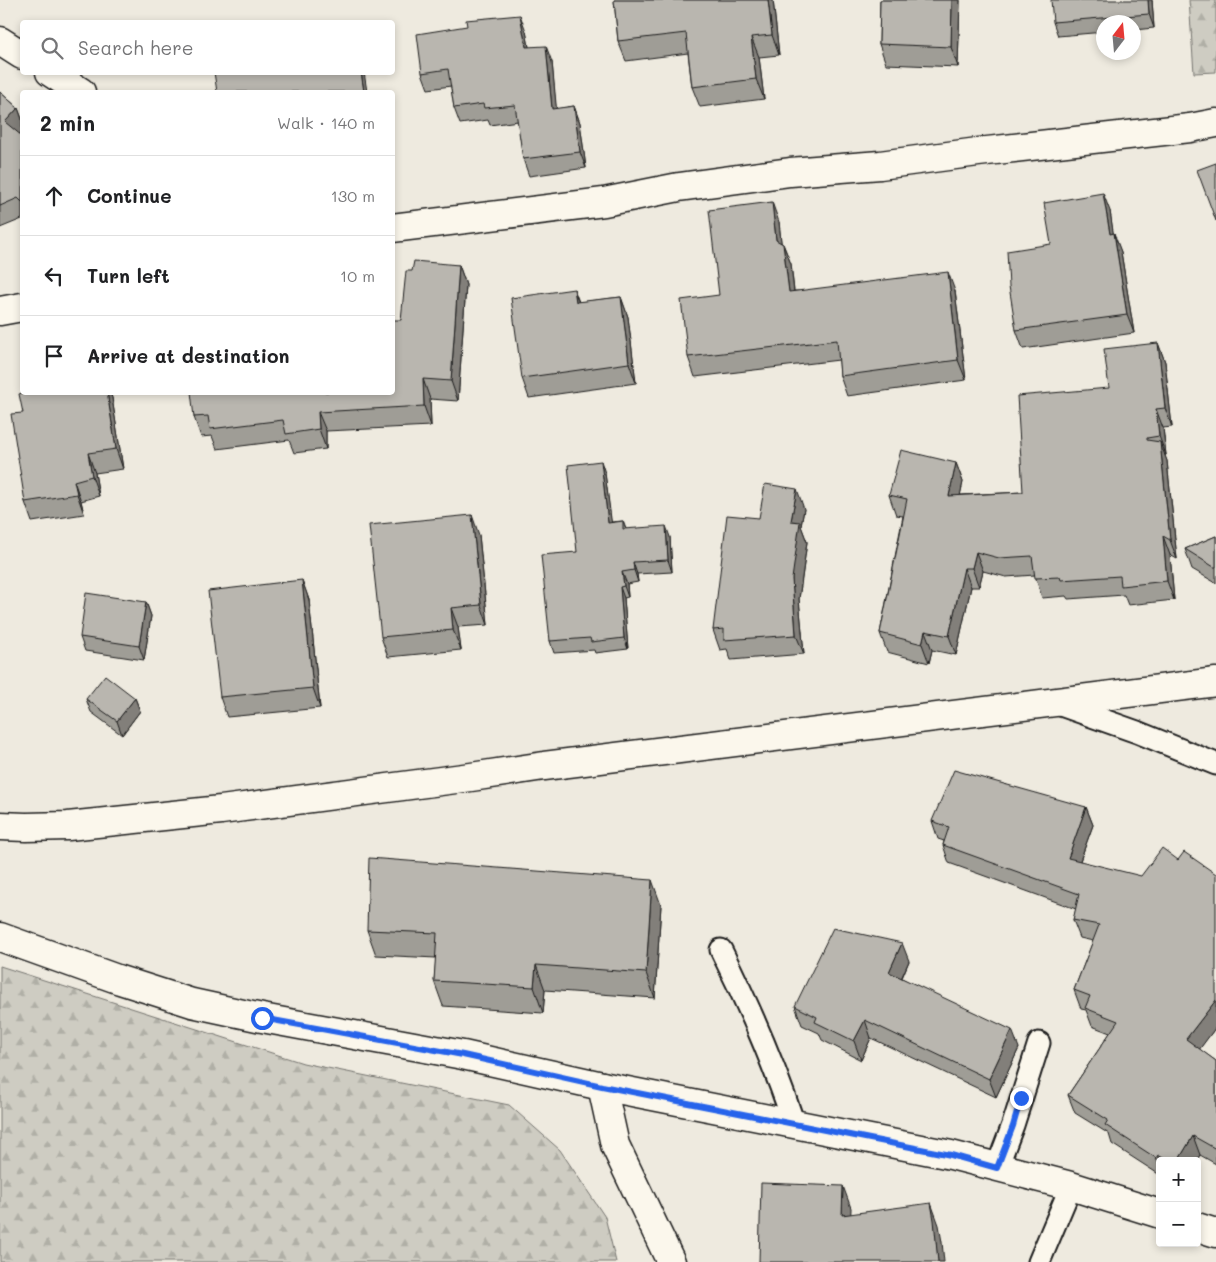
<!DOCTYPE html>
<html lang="en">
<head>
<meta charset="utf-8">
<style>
  :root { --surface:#fff; --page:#f2f2f2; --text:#202124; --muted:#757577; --line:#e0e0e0 }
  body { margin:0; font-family:Mali,sans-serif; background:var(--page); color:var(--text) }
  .controls { position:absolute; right:15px; bottom:15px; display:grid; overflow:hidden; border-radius:5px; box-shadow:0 2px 8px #0003 }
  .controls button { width:45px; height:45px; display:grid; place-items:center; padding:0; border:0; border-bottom:1px solid var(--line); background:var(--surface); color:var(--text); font:25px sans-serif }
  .compass { position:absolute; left:1096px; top:15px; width:45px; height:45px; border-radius:50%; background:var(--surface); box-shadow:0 2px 8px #0003; rotate:16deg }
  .stop { position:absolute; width:15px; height:15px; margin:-11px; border:4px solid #2563eb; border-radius:50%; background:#fff }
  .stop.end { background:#2563eb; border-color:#fff; box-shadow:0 1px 5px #0008 }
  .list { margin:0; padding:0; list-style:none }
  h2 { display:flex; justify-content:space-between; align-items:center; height:65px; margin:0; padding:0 20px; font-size:21px }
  h2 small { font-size:16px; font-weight:400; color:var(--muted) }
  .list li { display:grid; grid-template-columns:32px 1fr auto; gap:15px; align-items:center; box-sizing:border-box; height:80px; padding:0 20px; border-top:1px solid var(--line) }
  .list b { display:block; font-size:19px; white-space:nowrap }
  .list em { font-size:16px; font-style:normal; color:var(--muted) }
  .icon { flex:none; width:28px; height:28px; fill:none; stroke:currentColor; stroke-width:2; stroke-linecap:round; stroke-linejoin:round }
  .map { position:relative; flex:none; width:1216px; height:1262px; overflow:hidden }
  .search { position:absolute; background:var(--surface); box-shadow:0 2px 8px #0003; left:20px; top:20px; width:375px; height:55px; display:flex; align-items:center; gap:12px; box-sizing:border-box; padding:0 18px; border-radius:5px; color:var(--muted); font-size:19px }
  .panel { position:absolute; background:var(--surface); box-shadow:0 2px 8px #0003; left:20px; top:90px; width:375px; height:305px; border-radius:5px }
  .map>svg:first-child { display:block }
  .forest { fill:url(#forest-firs); stroke:#75746f }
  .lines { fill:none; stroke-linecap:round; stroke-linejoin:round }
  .service-casing { stroke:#1c1c1c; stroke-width:25 }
  .minor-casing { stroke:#1c1c1c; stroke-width:31 }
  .secondary-casing { stroke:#1c1c1c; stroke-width:31 }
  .service { stroke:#fbf7ec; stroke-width:21 }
  .minor { stroke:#fbf7ec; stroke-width:28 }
  .secondary { stroke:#fbf7ec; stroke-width:28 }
  .wall { fill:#9f9d96; stroke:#1c1c1c }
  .shaded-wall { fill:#827f7a; stroke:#1c1c1c }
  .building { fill:#b9b6af; stroke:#1c1c1c }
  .route { stroke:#2563eb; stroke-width:6 }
</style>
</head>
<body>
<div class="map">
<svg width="1216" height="1262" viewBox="0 0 1216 1262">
  <defs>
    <pattern id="forest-firs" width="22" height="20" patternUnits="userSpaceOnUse" patternTransform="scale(1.25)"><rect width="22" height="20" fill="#ceccc2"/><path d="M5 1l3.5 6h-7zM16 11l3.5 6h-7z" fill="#b0afa6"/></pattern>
  </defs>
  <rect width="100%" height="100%" fill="#eeeadf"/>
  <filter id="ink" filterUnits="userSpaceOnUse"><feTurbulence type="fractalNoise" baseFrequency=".02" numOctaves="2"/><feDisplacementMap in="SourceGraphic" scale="10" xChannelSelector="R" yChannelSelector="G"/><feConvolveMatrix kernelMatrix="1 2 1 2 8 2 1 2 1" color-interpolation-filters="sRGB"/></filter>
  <g filter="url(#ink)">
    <g class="forest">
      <polygon points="1189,0 1216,0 1216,72 1194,73"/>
      <polygon points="0,966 303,1063 509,1105 560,1150 605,1217 616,1262 0,1262"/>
    </g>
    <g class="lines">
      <g class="service-casing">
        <g id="service">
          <polyline points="1055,703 1137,732 1216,764"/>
          <path d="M 721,950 C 749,1006 774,1064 794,1124"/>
          <polyline points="997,1167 1013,1125 1039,1043"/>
          <polyline points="1039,1262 1071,1186"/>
        </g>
      </g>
      <g class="minor-casing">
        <g id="minor">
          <polyline points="0,41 22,55"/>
          <polyline points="50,72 81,92"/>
          <polyline points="392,228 604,202 679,187 790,172 880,165 978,152 1190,128 1216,123"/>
          <polyline points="0,311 22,307"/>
          <polyline points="0,937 120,980 192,1003 262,1018 463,1055 602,1086 951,1155 1071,1186 1160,1214"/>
          <polyline points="602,1086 615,1145 671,1262"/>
          <polyline points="1197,1227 1216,1233"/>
        </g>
      </g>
      <g class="secondary-casing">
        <polyline id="secondary" points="0,826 26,827 68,826 221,810 471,777 544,766 1216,682"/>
      </g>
      <use href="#service" class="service"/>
      <use href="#minor" class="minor"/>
      <use href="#secondary" class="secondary"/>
    </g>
    <g class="wall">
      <polygon points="614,0 773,0 779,55 759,57 764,99 700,107 692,87 688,53 626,61 618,41"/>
      <polygon points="880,0 960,0 958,67 886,64 879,44"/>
      <polygon points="1152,0 1154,28 1134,30 1134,22 1104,22 1104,32 1058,36 1053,22"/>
      <polygon points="526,31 529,47 552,62 556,109 574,106 580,123 586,168 529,176 523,159 518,121 490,125 488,120 460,124 454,108 451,86 428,89 422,73"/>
      <polygon points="0,92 18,108 22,119 22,131 20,134 22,136 22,219 0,228"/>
      <polygon points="1110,211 1113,233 1121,252 1134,333 1023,349 1016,330 1051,244"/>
      <polygon points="779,222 781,243 783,244 791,264 794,291 955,291 966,380 847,396 840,376 839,360 695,377 688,357 719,295"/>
      <polygon points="459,265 466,285 458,401 430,399 431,426 326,431 326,449 294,453 289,440 217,449 212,436 201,437 194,417 401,320 412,271"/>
      <polygon points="574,289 579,302 621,297 628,317 636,383 529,398 522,378"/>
      <polygon points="1158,343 1165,362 1172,427 1163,428 1166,455 1165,456 1167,461 1177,559 1170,555 1174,600 1128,605 1124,595 1068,599 1066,596 1042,598 1035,575 1006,577 983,571 979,587 971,587 956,655 932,650 929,663 887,652 880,633 903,516 896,515 889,495 956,463 963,482 960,495 1023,492 1109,388"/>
      <polygon points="25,392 110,392 112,398 123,469 95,473 99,496 81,501 84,514 32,522 25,502 23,413"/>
      <polygon points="605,473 611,522 623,521 626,529 670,537 672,572 637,574 638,582 627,584 628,597 624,598 628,649 595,653 594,650 554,653 550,641 577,552"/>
      <polygon points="804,509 801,526 807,542 799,599 804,654 731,660 727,649 720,650 713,630 759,518"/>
      <polygon points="479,535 488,625 458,627 461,650 388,657 381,637"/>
      <polygon points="1216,536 1216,583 1192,569 1185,549"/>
      <polygon points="302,580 309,600 320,708 227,717 220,697"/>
      <polygon points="146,602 151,616 144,660 85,651 80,637"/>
      <polygon points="135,698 140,711 122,735 91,712 86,699"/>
      <polygon points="1086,807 1093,825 1080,861 1216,1027 1199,1049 1216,1061 1216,1164 1200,1155 1196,1161 1160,1161 1160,1175 1112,1144 1109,1134 1075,1113 1068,1095 1110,1033 1092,1026 1086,1010 1081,1009 1074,990 1093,941 1080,938 1073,920 1076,909 949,863 943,845 944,841 938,839 932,821"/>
      <polygon points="661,905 655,998 545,990 543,1013 443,1006 434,981 436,958 376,955 367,930"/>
      <polygon points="909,961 902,978 1019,1048 996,1097 871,1038 861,1060 822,1040 819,1033 802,1025 795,1006"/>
    </g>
    <g class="shaded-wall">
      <polygon points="768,0 773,0 779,55 772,35"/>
      <polygon points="952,0 960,0 958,67 951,47"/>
      <polygon points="1148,0 1152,0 1154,28 1149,14"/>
      <polygon points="520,15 526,31 532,64 526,47"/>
      <polygon points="751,37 759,57 764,99 756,79"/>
      <polygon points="546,46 552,62 558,125 552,109"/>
      <polygon points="361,72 364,72 367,92 364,92"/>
      <polygon points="574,106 580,123 586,168 580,152"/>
      <polygon points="18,108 22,119 22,131 13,142 5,122"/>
      <polygon points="1103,193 1110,211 1116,252 1110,234"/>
      <polygon points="772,202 779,222 783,260 776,240"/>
      <polygon points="1114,233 1121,252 1134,333 1127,315"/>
      <polygon points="783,244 791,264 796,312 789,292"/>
      <polygon points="459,265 466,285 458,401 451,381"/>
      <polygon points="948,272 955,291 966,380 958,360"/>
      <polygon points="574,289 581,309 576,302"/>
      <polygon points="621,297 628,317 636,383 629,363"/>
      <polygon points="1158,343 1165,362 1172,427 1165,408"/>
      <polygon points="423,379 430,399 431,426 424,406"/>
      <polygon points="107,392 110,392 112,398 123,469 116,449"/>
      <polygon points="1156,409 1163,428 1166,455 1159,436"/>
      <polygon points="318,412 326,431 326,449 319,429"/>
      <polygon points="1160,442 1167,461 1177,559 1170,540"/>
      <polygon points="88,453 95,473 99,496 92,476"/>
      <polygon points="601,461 605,473 613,534 608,523"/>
      <polygon points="956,463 963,482 956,515 949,496"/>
      <polygon points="74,481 81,501 84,514 77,494"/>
      <polygon points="797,489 804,509 801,526 807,542 799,599 804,654 796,635 792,579 791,521"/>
      <polygon points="472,515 479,535 488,625 481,605"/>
      <polygon points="666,526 670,537 672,572 668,560"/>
      <polygon points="1163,536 1170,555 1174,600 1167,581"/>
      <polygon points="976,552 983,571 979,587 972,568"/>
      <polygon points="633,562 637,574 638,582 634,570"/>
      <polygon points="964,568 971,587 956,655 949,636"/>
      <polygon points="622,572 627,584 628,597 624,586"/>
      <polygon points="302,580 309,600 320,708 313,688"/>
      <polygon points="620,587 624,598 628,649 624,638"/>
      <polygon points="146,602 151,616 144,660 139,646"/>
      <polygon points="451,608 458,627 461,650 453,630"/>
      <polygon points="925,631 932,650 929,663 922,644"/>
      <polygon points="135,698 140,711 122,735 117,721"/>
      <polygon points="1086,807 1093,825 1074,877 1068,858"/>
      <polygon points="652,880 661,905 655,998 646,973"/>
      <polygon points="902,943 909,961 896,990 889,972"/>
      <polygon points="536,965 545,990 543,1013 534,987"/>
      <polygon points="1216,1000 1216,1027 1193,1058 1186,1039"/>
      <polygon points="865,1020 871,1038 861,1060 854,1041"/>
      <polygon points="1012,1030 1019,1048 996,1097 989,1079"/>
      <polygon points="1193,1136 1200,1155 1196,1161 1178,1161"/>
      <polygon points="1158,1155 1161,1161 1160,1161 1160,1168 1156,1158"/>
      <polygon points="843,1186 851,1208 850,1237 842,1215"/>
      <polygon points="931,1203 939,1225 942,1242 944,1262 938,1262"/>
    </g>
    <g class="building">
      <polygon points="614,0 768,0 772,35 751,37 756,79 692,87 686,33 618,41"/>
      <polygon points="880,0 952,0 951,47 879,44"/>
      <polygon points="1051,0 1148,0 1149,14 1053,22"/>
      <polygon points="520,15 526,47 546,46 552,109 574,106 580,152 523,159 515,105 484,108 483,104 454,108 448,69 422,73 417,34 467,26 466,20"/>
      <polygon points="214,72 361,72 364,92 217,92"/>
      <polygon points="0,92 18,108 5,122 22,136 22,202 18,198 0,206"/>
      <polygon points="1216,163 1216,221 1197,170"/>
      <polygon points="1103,193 1110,234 1114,233 1127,315 1016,330 1009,286 1007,251 1051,244 1044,203"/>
      <polygon points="772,202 776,240 783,244 789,292 948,272 958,360 840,376 837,340 688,357 681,300 719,295 709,210"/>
      <polygon points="414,261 459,265 451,381 423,379 424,406 318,412 319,429 286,434 283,420 210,429 208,416 194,417 191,392 392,392 392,320 401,320 406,271 412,271"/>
      <polygon points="574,289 576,302 621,297 629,363 522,378 511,298"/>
      <polygon points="1158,343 1165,408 1156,409 1159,436 1147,438 1147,440 1160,442 1170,540 1163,536 1167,581 1121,586 1120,576 1061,580 1060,577 1035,578 1032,556 999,558 976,552 972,568 964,568 949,636 925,631 922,644 880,633 907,499 889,495 901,450 956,463 949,496 1023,492 1017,396 1109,388 1104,349"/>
      <polygon points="25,392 107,392 116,449 88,453 92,476 74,481 77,494 25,502 11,414 23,413 19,394"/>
      <polygon points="601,461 608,523 623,521 623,529 666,526 668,560 633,562 634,570 622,572 624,586 620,587 624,638 591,642 590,638 550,641 541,555 577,552 568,465"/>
      <polygon points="765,484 797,489 791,521 800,522 792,579 796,635 724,640 724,629 713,630 727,515 759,518"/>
      <polygon points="472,515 481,605 451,608 453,630 381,637 369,525"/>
      <polygon points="1216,536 1216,567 1214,567 1185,549"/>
      <polygon points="302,580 313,688 220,697 208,591"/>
      <polygon points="86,593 146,602 139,646 80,637"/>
      <polygon points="105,675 135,698 117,721 86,699"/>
      <polygon points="954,770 1086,807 1068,858 1141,876 1162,848 1178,860 1184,852 1216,874 1216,1000 1186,1039 1216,1061 1216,1149 1193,1136 1178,1161 1168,1161 1158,1155 1156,1158 1105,1125 1108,1120 1068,1095 1118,1021 1085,1008 1090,996 1074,990 1099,925 1073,920 1079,894 943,845 949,827 932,821"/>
      <polygon points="369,858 652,880 646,973 536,965 534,987 434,981 437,933 367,930"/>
      <polygon points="833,928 902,943 889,972 1012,1030 989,1079 865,1020 854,1041 815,1022 817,1017 795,1006"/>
      <polygon points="761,1183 843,1186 842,1215 931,1203 934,1220 938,1262 759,1262"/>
    </g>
  </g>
  <g class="lines" filter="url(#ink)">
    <polyline class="route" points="262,1018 463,1055 602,1086 951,1155 997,1168 1013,1126 1021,1098"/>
  </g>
</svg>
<div class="controls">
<button>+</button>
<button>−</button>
</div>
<svg class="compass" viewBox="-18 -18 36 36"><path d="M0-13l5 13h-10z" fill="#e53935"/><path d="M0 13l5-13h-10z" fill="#757577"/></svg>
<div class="stop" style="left:262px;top:1018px"></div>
<div class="stop end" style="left:1021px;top:1098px"></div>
<div class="search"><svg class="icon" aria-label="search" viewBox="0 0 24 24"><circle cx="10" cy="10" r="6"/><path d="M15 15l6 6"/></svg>Search here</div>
<section class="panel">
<h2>2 min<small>Walk · 140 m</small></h2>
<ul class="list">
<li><svg class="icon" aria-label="ahead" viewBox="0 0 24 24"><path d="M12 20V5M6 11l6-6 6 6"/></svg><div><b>Continue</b></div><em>130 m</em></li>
<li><svg class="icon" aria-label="left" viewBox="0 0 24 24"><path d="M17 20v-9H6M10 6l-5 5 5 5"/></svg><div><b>Turn left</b></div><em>10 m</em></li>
<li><svg class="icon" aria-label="arrive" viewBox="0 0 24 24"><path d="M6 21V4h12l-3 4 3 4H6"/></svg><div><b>Arrive at destination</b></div></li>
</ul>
</section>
</div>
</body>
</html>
